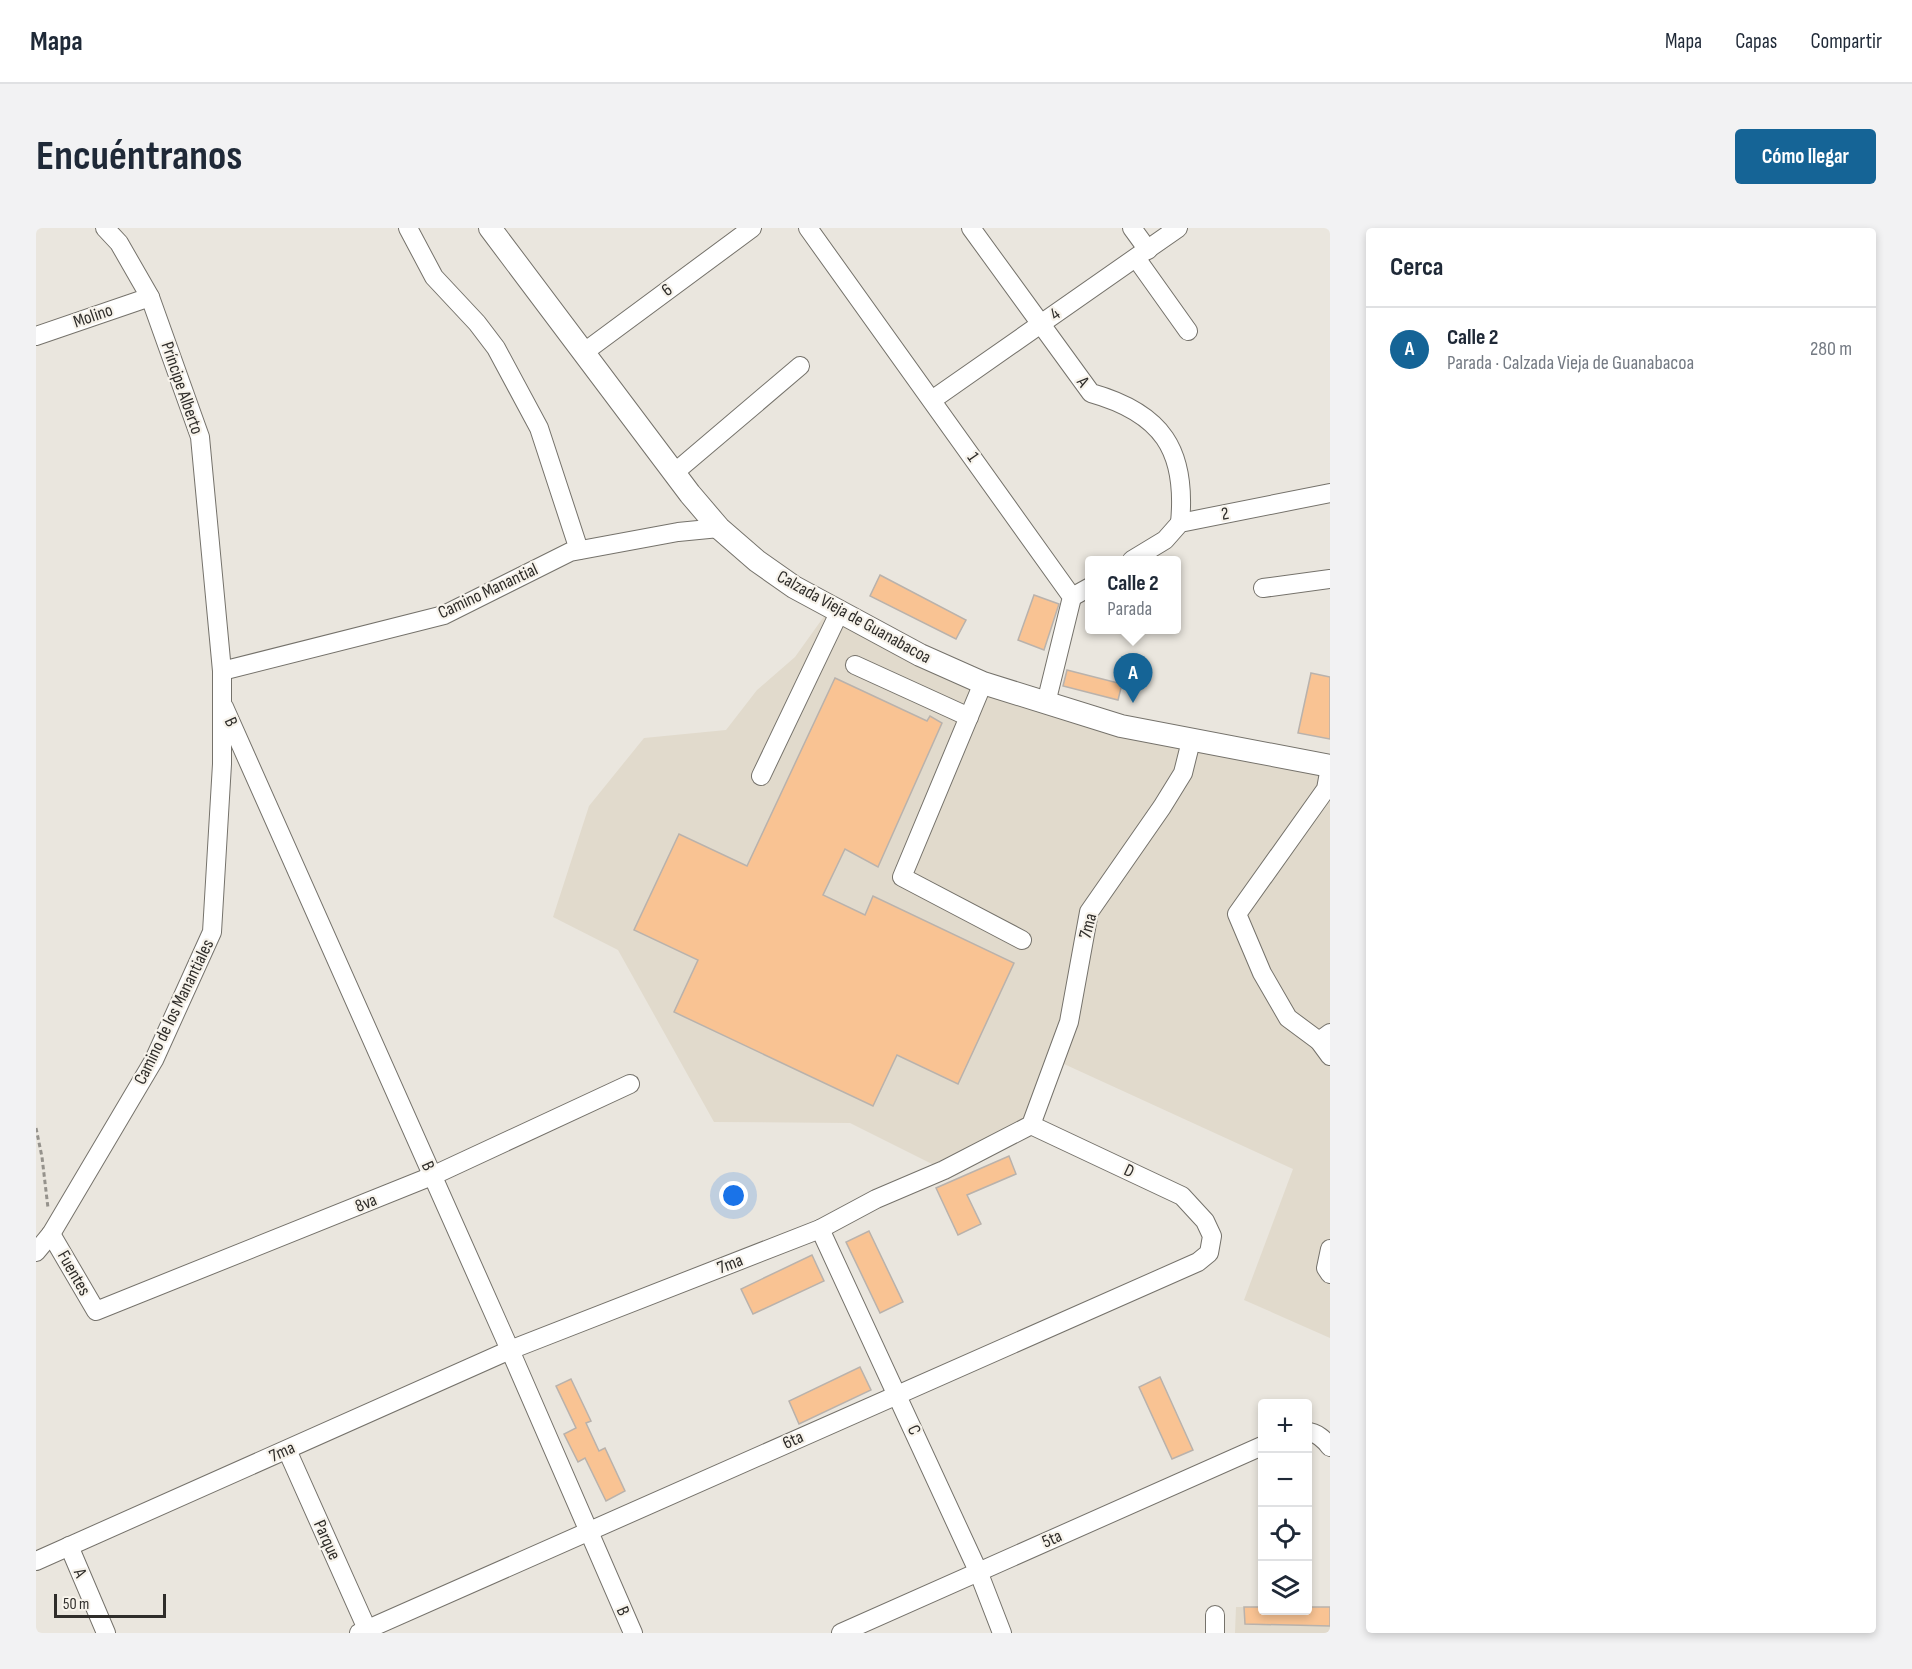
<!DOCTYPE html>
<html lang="es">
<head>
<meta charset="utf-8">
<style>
  :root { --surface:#fff; --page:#f2f2f3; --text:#1f2937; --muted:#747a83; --line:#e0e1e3; --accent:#156496 }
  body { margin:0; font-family:"Sofia Sans Condensed",sans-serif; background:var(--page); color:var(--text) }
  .controls { position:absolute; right:18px; bottom:18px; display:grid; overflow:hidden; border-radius:6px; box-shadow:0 3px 9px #0003 }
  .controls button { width:54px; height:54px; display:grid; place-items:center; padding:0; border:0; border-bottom:2px solid var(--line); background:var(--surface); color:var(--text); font:30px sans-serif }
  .scale { position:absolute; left:18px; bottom:15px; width:112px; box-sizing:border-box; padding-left:6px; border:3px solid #2f2d2a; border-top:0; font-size:16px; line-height:21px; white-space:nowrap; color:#2f2d2a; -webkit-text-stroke:4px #f7f3eb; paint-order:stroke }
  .you { position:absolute; left:698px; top:968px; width:21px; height:21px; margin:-15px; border:4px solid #fff; border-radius:50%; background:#1a73e8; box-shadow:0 0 0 9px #1a73e833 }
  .badge { display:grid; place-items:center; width:39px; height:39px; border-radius:50%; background:var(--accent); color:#fff; font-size:20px; font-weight:700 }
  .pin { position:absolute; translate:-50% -50px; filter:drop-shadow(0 2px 3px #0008) }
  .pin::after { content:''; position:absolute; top:32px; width:21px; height:18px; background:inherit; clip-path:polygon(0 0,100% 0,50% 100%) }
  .popup { position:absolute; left:1049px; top:328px; width:96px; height:78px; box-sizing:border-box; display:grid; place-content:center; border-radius:6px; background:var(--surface); filter:drop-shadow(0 2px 4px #0005); font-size:20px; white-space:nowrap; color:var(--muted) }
  .popup b { font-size:22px; color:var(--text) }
  .popup::after { content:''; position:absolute; left:50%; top:100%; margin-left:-12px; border:12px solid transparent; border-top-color:var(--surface) }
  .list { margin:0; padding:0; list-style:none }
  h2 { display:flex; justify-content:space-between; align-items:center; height:78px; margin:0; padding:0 24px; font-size:26px }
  h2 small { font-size:20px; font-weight:400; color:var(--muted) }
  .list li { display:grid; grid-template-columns:39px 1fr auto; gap:18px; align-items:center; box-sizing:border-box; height:84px; padding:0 24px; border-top:2px solid var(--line) }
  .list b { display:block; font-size:22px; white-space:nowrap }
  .list p { margin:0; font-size:20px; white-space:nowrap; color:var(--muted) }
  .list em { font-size:20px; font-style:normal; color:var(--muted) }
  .icon { flex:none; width:33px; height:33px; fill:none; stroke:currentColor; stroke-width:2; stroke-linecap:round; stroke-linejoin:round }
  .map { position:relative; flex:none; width:1294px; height:1405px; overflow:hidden; border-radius:6px }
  header { display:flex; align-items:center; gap:36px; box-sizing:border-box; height:84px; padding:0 30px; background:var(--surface); border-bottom:2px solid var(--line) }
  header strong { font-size:28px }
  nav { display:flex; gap:33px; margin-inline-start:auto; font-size:21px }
  .intro { display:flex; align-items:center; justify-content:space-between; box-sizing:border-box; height:144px; padding:0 36px }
  h1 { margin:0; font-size:42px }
  .button { padding:15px 27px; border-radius:6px; background:var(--accent); color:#fff; font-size:21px; font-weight:700 }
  main { display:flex; gap:36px; padding:0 36px }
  aside { flex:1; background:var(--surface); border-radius:6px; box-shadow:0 3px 9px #0003 }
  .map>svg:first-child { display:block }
  .built { fill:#e1dacc }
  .building { fill:#f9c393; stroke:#b9b2ac; stroke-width:1.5 }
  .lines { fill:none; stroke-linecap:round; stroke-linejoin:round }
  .minor-casing { stroke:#75726b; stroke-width:20 }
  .major-casing { stroke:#75726b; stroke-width:24 }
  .path { stroke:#95928c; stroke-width:3; stroke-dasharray:4.5 3; stroke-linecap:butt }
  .minor { stroke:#fff; stroke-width:18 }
  .major { stroke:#fff; stroke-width:22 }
  .labels { text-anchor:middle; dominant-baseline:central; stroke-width:4.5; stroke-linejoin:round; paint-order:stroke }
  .street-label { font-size:18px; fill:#2f2d2a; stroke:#f7f3eb }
</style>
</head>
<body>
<header>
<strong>Mapa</strong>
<nav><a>Mapa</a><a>Capas</a><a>Compartir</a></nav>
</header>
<div class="intro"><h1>Encuéntranos</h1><a class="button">Cómo llegar</a></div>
<main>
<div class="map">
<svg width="1294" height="1405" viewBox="0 0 1294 1405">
  <rect width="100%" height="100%" fill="#eae6de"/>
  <g class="built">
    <polygon points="794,380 947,455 1294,538 1294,1110 1208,1072 1257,941 1028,836 995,897 908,942 814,895 678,894 582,722 517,689 553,578 608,510 690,502 721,462 759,429"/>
    <polygon points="1200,1379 1226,1379 1226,1382 1272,1382 1272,1379 1294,1379 1294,1405 1199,1405"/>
  </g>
  <g class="building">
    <polygon points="844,347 930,392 920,411 834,368"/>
    <polygon points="998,367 1023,376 1008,422 982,412"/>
    <polygon points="1031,442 1086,456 1082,472 1027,458"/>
    <polygon points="1275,445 1294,449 1294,511 1262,505"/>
    <polygon points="799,450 891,493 894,488 906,495 842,639 809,621 787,667 829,687 837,668 978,735 922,856 861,827 837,878 638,784 662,732 598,702 643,606 711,638"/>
    <polygon points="973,928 980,946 931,967 945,996 922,1007 900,960"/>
    <polygon points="833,1003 867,1074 844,1085 810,1014"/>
    <polygon points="776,1027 788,1053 717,1086 705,1061"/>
    <polygon points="824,1139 835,1162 763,1196 753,1173"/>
    <polygon points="1124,1149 1157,1222 1136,1231 1103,1159"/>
    <polygon points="535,1151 555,1193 550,1195 563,1223 569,1220 589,1263 570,1273 549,1230 542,1234 528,1206 540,1200 520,1158"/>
    <polygon points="1208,1379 1227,1379 1227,1383 1272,1383 1272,1379 1294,1379 1294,1398 1209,1396"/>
  </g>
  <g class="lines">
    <g class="minor-casing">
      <g id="minor">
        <polyline points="372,0 398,49 441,95 460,120 503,200 543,322"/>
        <polyline points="772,0 1036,369 1010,475"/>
        <path d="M 935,0 L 1055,165 C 1126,185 1151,222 1144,295"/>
        <polyline points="1096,0 1112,22"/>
        <polyline points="1100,30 1152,103"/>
        <polyline points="0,108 114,69"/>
        <polyline points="547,125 716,0"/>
        <polyline points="896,172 1142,0"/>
        <polyline points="638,245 764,138"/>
        <polyline points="1096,332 1129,312 1144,295 1294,265"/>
        <polyline points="1227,360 1294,351"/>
        <polyline points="1036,369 1054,359"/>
        <polyline points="819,437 933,489"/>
        <polyline points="186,443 408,387 534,324 642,304 683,300"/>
        <polyline points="947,455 866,649 986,712"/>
        <polyline points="188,479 474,1122 597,1405"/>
        <polyline points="1294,539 1290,561 1201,686 1226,745 1252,790 1283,813 1294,805"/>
        <polyline points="725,548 803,385"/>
        <polyline points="1283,813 1294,828"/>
        <polyline points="784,1001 942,1343 966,1405"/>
        <polyline points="15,1006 60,1083 396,948 594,856"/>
        <polyline points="1294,1021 1290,1040 1294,1046"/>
        <polyline points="0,1024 15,1006 118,832 176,704 186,536 186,443 164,209 114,69 83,15 69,0"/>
        <path d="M 1272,1204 C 1280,1204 1289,1212 1294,1219"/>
        <polyline points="251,1222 331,1401"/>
        <polyline points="33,1318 70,1405"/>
        <polyline points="0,1333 474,1122 784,1001 840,971 908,942 995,897 1033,794 1053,684 1126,579 1147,545 1155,513"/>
        <polyline points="323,1405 1162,1034 1173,1025 1176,1008 1169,993 1146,968 995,897"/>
        <polyline points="805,1405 1226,1218"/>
        <polyline points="1179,1405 1179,1387"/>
      </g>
    </g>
    <g class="major-casing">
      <polyline id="major" points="454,0 654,266 683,300 721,333 758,359 884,427 947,455 1085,498 1294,538"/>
    </g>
    <polyline class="path" points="0,900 6,929 12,980"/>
    <use href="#minor" class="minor"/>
    <use href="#major" class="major"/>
  </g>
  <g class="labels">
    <g class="street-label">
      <text transform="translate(631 62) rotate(-36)">6</text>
      <text transform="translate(1019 86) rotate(-35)">4</text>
      <text transform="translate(57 88) rotate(-19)">Molino</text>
      <text transform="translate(1047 154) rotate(54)">A</text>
      <text transform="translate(146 160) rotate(71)">Príncipe Alberto</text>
      <text transform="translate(937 229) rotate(55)">1</text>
      <text transform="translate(1189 286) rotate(-11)">2</text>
      <text transform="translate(452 363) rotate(-25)">Camino Manantial</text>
      <text transform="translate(818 389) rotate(29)">Calzada Vieja de Guanabacoa</text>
      <text transform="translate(195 494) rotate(66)">B</text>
      <text transform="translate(1052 698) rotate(-75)">7ma</text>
      <text transform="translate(138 784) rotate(-64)">Camino de los Manantiales</text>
      <text transform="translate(392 938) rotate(66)">B</text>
      <text transform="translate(1093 943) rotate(25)">D</text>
      <text transform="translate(330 975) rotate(-22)">8va</text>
      <text transform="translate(694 1036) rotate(-21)">7ma</text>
      <text transform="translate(38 1045) rotate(60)">Fuentes</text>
      <text transform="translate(878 1202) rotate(66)">C</text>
      <text transform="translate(757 1212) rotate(-24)">6ta</text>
      <text transform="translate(246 1224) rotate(-24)">7ma</text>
      <text transform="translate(1016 1311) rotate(-24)">5ta</text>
      <text transform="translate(291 1312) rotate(66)">Parque</text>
      <text transform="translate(44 1345) rotate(66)">A</text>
      <text transform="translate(587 1383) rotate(67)">B</text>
    </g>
  </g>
</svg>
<div class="controls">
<button>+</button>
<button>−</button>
<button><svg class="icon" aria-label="locate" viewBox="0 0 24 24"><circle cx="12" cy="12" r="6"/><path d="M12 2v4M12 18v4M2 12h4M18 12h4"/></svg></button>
<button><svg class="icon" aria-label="layers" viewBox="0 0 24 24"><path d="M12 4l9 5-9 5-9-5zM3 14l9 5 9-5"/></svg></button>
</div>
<div class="scale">50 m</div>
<div class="you"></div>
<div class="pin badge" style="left:1097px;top:475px">A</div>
<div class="popup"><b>Calle 2</b>Parada</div>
</div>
<aside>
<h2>Cerca<small></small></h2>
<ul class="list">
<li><span class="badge">A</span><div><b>Calle 2</b><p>Parada · Calzada Vieja de Guanabacoa</p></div><em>280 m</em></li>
</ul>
</aside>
</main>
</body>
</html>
